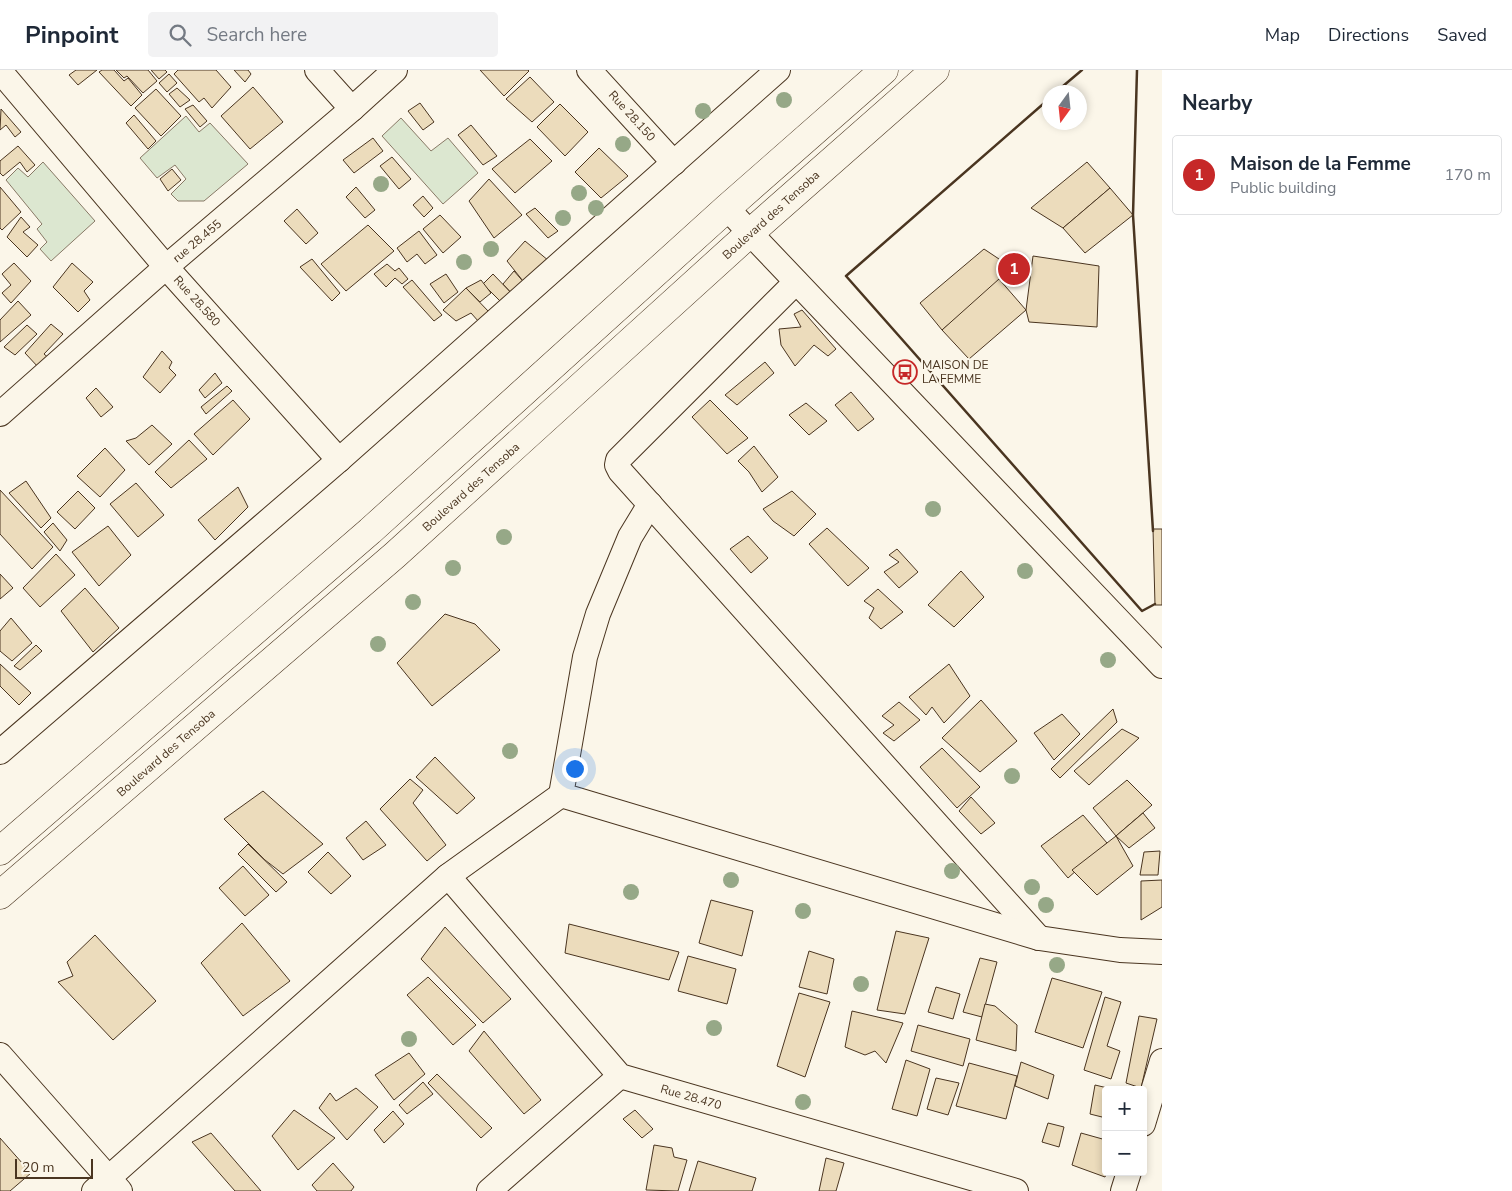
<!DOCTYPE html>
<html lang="en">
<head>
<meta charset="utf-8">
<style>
  :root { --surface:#fff; --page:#f2f2f3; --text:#1f2937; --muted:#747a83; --line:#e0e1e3; --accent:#c62828 }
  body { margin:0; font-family:"Nunito Sans",sans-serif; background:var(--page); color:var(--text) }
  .controls { position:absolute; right:15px; bottom:15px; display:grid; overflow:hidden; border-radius:5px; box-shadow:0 2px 8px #0003 }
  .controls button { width:45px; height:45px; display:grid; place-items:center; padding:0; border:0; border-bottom:1px solid var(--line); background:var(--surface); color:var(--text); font:25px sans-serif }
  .compass { position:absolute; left:1042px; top:15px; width:45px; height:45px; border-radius:50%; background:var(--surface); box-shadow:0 2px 8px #0003; rotate:195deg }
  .scale { position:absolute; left:15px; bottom:12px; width:78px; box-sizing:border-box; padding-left:5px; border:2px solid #4a3520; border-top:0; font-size:14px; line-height:18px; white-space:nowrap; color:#4a3520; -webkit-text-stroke:4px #fbf6e9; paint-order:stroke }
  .you { position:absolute; left:574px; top:698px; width:18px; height:18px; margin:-12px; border:4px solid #fff; border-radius:50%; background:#1a73e8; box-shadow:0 0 0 8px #1a73e833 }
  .badge { display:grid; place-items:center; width:32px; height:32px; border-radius:50%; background:var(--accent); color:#fff; font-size:16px; font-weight:700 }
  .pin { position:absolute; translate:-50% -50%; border:2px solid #fff; box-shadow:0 1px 5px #0006 }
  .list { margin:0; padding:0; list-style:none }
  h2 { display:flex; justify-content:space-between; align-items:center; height:65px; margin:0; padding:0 20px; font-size:21px }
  h2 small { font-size:16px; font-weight:400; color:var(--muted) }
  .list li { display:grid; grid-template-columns:32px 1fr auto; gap:15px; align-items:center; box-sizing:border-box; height:80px; margin:0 10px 10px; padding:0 10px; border:1px solid var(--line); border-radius:5px }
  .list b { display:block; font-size:19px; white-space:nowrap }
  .list p { margin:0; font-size:16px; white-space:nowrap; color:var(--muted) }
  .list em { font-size:16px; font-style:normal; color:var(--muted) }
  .icon { flex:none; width:28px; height:28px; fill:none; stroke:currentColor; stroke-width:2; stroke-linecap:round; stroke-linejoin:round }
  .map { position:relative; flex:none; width:1162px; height:1121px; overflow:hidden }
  header { display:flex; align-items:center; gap:30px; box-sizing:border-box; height:70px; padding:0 25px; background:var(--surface); border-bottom:1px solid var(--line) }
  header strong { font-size:24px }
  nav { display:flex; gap:28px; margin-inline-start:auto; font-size:18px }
  .search { width:350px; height:45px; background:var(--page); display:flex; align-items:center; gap:12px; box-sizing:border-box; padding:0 18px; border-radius:5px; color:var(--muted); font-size:19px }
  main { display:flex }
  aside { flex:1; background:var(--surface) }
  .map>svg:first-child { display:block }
  .green { fill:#dce7d0; stroke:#887966 }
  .building { fill:#ecdcbc; stroke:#4a3520 }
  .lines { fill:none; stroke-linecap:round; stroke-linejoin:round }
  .street-casing { stroke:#4a3520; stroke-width:26 }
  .primary-casing { stroke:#4a3520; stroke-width:29 }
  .street { stroke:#fbf6e9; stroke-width:24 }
  .primary { stroke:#fbf6e9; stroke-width:28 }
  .wall { stroke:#4a3520; stroke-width:2.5 }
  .tree { fill:#96a887 }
  .labels { text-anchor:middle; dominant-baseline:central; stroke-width:4; stroke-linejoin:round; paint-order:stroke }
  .street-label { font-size:12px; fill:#4a3520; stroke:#fbf6e9 }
  .poi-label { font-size:12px; fill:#4a3520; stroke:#fbf6e9; text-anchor:start }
</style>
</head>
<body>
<header>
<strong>Pinpoint</strong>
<div class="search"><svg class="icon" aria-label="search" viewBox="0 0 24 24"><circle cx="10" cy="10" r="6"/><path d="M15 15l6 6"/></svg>Search here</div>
<nav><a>Map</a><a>Directions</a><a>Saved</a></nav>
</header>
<main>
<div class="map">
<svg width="1162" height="1121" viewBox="0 0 1162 1121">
  <rect width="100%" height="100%" fill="#fbf6e9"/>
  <g class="green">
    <polygon points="186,46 199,62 210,53 248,94 204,131 178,131 171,124 186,109 175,95 157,108 140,88"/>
    <polygon points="401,48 431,81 448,68 478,103 443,134 382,66"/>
    <polygon points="43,92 95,151 51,191 40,179 47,172 37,159 42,154 6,110 18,98 28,107"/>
  </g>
  <g class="building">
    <polygon points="76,0 97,0 78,15 69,5"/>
    <polygon points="102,0 114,0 124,11 128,8 142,25 131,36 99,2"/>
    <polygon points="116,0 148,0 157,11 143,23 127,6 124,8"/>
    <polygon points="151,0 165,0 167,2 159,9"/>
    <polygon points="178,0 216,0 231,17 212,38 204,28 199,32 174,4"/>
    <polygon points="234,0 248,0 251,4 245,12"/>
    <polygon points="480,0 528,0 529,1 504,26"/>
    <polygon points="169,4 177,13 167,22 159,13"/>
    <polygon points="530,7 554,32 532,52 506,29"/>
    <polygon points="253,17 283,52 250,79 221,46"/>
    <polygon points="177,18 190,30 180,37 169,24"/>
    <polygon points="156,19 181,46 161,66 135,38"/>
    <polygon points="420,33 434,52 423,60 408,41"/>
    <polygon points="560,34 588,62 565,86 537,57"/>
    <polygon points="193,35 207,51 200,57 185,39"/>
    <polygon points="1,39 21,62 15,67 6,55 0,60"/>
    <polygon points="134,45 156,71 148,79 126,53"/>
    <polygon points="471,55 497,86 483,95 458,65"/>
    <polygon points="373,68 383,81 354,103 343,90"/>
    <polygon points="530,69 552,91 515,123 492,99"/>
    <polygon points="18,76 35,95 27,102 20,92 3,106 0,103 0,91"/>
    <polygon points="599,78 628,106 601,128 575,102"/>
    <polygon points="392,87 411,109 399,119 380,96"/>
    <polygon points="1087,92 1110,118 1063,158 1031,138"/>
    <polygon points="172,99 181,110 168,121 160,109"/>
    <polygon points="489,109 522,145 494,168 469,131"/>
    <polygon points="0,117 21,142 2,160 0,158"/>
    <polygon points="356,117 375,140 365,148 346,127"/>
    <polygon points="1110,118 1133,145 1085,183 1063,158"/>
    <polygon points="423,126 433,138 424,147 413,135"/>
    <polygon points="535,138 558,161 548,168 526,144"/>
    <polygon points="297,139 318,163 306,174 284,151"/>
    <polygon points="440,145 461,167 443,183 423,159"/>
    <polygon points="21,147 30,157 23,162 38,175 27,187 7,167"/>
    <polygon points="368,155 394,181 346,221 321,194"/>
    <polygon points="419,161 437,185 425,194 417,184 407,192 397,178"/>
    <polygon points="525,171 549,191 527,216 507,191"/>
    <polygon points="984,179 1014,199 942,260 920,233"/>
    <polygon points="1033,186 1099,196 1097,257 1029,252 1026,240"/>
    <polygon points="312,189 340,223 332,231 300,197"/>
    <polygon points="14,193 31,211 11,233 2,223 11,215 2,204"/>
    <polygon points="72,193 93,212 84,221 90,230 78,242 53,217"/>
    <polygon points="387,194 395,201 399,198 408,209 402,214 395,208 386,217 374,204"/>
    <polygon points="514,201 527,216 515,227 503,214"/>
    <polygon points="446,204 458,222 444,233 430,214"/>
    <polygon points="493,204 515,227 504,235 483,214"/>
    <polygon points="999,209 1026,240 969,289 942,260"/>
    <polygon points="412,210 442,245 434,251 403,217"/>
    <polygon points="481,210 491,223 480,232 466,218"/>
    <polygon points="466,218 489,242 479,252 471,243 456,251 443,240"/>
    <polygon points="18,231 31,245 0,272 0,250"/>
    <polygon points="802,240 836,279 828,286 814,275 795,296 781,275 779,259 801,257 794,244"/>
    <polygon points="51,254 63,264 44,284 50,289 39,298 25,283"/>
    <polygon points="27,255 37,264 15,285 4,277"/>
    <polygon points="162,281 172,292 169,298 176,305 160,323 143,307"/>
    <polygon points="765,292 774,303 737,335 725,325"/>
    <polygon points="215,303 222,313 205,328 199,320"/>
    <polygon points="227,316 232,321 206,344 201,337"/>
    <polygon points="96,318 113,337 101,347 86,328"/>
    <polygon points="851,322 874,349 858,361 835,335"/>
    <polygon points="233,330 250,349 213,385 194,364"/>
    <polygon points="710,330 748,368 727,384 692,347"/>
    <polygon points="806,333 827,351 809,365 789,345"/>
    <polygon points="152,355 172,374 149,395 126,371 136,368"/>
    <polygon points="189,370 207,389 171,418 155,402"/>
    <polygon points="754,376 778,407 762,422 749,402 738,391"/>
    <polygon points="105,378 125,400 100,427 77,406"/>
    <polygon points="26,411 51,448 41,458 9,423"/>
    <polygon points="136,413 164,445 138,467 110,434"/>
    <polygon points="238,417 248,437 215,470 198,450"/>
    <polygon points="0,420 53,477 32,499 0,464"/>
    <polygon points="78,421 95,438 75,459 57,442"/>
    <polygon points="792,421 816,444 794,466 773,451 763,439"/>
    <polygon points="53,453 67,470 60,481 44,462"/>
    <polygon points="108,456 131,485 99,516 72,482"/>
    <polygon points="827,458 869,498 848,516 809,474"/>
    <polygon points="1153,459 1162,459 1162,535 1155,535"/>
    <polygon points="748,466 768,488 751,503 730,479"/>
    <polygon points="897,479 918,502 899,518 884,502 899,492 889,485"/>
    <polygon points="56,484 75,505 40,537 23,518"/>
    <polygon points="961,501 984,527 954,557 928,535"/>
    <polygon points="0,504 13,518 0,529"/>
    <polygon points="85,518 119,558 93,582 61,541"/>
    <polygon points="878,519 903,542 881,559 869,548 874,538 864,531"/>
    <polygon points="445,544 475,554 500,580 432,636 397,593"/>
    <polygon points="11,548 32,573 12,591 0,581 0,561"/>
    <polygon points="36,575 42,581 20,600 14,596"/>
    <polygon points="0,594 31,623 19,635 0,616"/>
    <polygon points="949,594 970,626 944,653 932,637 926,645 909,627"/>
    <polygon points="981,630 1017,671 980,702 942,668"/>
    <polygon points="899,632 920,650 894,671 883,663 894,655 882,646"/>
    <polygon points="1113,639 1117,652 1060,708 1051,699"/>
    <polygon points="1062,644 1080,664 1054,690 1034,663"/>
    <polygon points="1122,659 1139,668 1089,715 1074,701"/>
    <polygon points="942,678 980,717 957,738 920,697"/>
    <polygon points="435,687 475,728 457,744 416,707"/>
    <polygon points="410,709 423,720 413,733 446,775 427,791 380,739"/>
    <polygon points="1127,710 1152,735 1116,766 1093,738"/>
    <polygon points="263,721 323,774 283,804 265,790 224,749"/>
    <polygon points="971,727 995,753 981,764 959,741"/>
    <polygon points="1143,743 1155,758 1129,778 1116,766"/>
    <polygon points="1083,745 1107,773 1068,808 1041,776"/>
    <polygon points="366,751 386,775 363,790 346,768"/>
    <polygon points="1116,766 1133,796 1097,825 1072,800"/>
    <polygon points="248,774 287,812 276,822 238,784"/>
    <polygon points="1160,781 1158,805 1140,805 1144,782"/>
    <polygon points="328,782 351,806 331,824 308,802"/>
    <polygon points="243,796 269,825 245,846 219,818"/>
    <polygon points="1162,810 1162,837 1141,850 1141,811"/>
    <polygon points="711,830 753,841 742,886 699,873"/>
    <polygon points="242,853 290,911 243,946 201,893"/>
    <polygon points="569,854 679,882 669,910 565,883"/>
    <polygon points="445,857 511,929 483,953 421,889"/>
    <polygon points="896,861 929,868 905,944 877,940"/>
    <polygon points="95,865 156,931 113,970 58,912 73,906 67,892"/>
    <polygon points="809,881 834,889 827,924 799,917"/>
    <polygon points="688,886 736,899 727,934 678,921"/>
    <polygon points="980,888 997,892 982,947 963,942"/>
    <polygon points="428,907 476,955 453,975 407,925"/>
    <polygon points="1052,908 1102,922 1083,978 1035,962"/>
    <polygon points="936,917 960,924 953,949 928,942"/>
    <polygon points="799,923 830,932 805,1007 777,996"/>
    <polygon points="1105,927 1121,932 1107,976 1120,981 1111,1009 1084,1000"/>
    <polygon points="985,934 995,936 1017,955 1016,981 976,970"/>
    <polygon points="852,941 903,953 886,993 875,981 865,985 845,977"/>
    <polygon points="1139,946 1157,949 1141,1018 1126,1013"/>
    <polygon points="918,955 970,969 963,996 911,981"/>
    <polygon points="484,961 541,1030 524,1044 469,981"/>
    <polygon points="409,983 425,1004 394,1030 375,1005"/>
    <polygon points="906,990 930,999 917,1046 892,1039"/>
    <polygon points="1021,992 1054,1005 1048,1029 1015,1016"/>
    <polygon points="969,993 1017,1006 1006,1049 956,1036"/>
    <polygon points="437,1004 492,1058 481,1068 428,1013"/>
    <polygon points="936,1008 959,1013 948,1045 927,1039"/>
    <polygon points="423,1012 433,1024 407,1044 399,1035"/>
    <polygon points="1095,1015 1116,1020 1106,1020 1106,1048 1090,1044"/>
    <polygon points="356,1018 378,1037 347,1070 319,1038 330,1023 336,1031"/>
    <polygon points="294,1040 335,1068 298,1100 272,1066"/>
    <polygon points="635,1040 653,1059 642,1068 623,1049"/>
    <polygon points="393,1041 404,1054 384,1073 374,1060"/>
    <polygon points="1048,1053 1064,1057 1059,1077 1042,1072"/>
    <polygon points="211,1063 261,1121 235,1121 192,1072"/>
    <polygon points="1081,1063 1106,1070 1107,1102 1105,1107 1072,1095"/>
    <polygon points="0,1068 31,1103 10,1121 0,1121"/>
    <polygon points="654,1075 672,1078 674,1087 687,1090 678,1121 646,1120"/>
    <polygon points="826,1088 844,1093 836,1121 819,1121"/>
    <polygon points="698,1091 756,1108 752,1121 689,1121"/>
    <polygon points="333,1093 354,1117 351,1121 317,1121 312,1115"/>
  </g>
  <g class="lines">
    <g class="street-casing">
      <g id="street">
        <polyline points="317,0 352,39"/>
        <polyline points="589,0 674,93"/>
        <polyline points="0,1 166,197 339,390"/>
        <polyline points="727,138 750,163 1162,596"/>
        <polyline points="796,212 618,390 617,395 620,401 1039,868"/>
        <polyline points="0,344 166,197 352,39 395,0"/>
        <polyline points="650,434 630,467 598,544 585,587 561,725 1039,868 1120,880 1162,882"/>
        <polyline points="0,682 339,390 778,0"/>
        <polyline points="448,806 620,1006 1016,1121"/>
        <polyline points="0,985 120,1121"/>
        <polyline points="1143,1054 1162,991"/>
        <polyline points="94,1121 448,806 561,725"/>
        <polyline points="489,1121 620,1006"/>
        <polyline points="1123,1121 1129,1102"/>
      </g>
    </g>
    <g class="primary-casing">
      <g id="primary">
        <polyline points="0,781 370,461 727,138 884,0"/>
        <polyline points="0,825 395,485 750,163 935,0"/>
      </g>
    </g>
    <use href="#street" class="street"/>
    <use href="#primary" class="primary"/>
    <g class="wall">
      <polyline points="1137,0 1133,145 1153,461"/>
      <polyline points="1056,22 1082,0"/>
      <polyline points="1050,28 846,206 1142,541 1155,534"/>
    </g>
  </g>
  <g class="tree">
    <circle cx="784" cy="30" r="8"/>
    <circle cx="703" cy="41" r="8"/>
    <circle cx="623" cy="74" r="8"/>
    <circle cx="381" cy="114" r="8"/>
    <circle cx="579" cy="123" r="8"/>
    <circle cx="596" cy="138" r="8"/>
    <circle cx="563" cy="148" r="8"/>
    <circle cx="491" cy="179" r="8"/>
    <circle cx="464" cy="192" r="8"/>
    <circle cx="933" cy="439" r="8"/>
    <circle cx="504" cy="467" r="8"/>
    <circle cx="453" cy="498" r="8"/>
    <circle cx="1025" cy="501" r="8"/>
    <circle cx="413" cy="532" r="8"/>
    <circle cx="378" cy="574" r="8"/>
    <circle cx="1108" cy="590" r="8"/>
    <circle cx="510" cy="681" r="8"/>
    <circle cx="1012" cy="706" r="8"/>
    <circle cx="952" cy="801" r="8"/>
    <circle cx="731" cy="810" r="8"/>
    <circle cx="1032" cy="817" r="8"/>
    <circle cx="631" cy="822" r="8"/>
    <circle cx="1046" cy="835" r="8"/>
    <circle cx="803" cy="841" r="8"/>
    <circle cx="1057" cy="895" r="8"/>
    <circle cx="861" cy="914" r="8"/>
    <circle cx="714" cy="958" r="8"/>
    <circle cx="409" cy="969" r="8"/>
    <circle cx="803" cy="1032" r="8"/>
  </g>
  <defs>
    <g id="bus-ring" transform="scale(1.25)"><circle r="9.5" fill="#fbf6e9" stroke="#c62828" stroke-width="1.5"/><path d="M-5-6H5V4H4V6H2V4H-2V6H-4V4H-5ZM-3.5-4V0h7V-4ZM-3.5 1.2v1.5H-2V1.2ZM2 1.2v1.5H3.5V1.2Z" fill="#c62828"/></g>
  </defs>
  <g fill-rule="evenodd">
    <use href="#bus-ring" x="905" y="302"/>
  </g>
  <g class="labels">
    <g class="street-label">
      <text transform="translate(632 46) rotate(48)">Rue 28.150</text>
      <text transform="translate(771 145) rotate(-42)">Boulevard des Tensoba</text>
      <text transform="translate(197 171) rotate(-40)">rue 28.455</text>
      <text transform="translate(197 231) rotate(48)">Rue 28.580</text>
      <text transform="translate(471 417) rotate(-42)">Boulevard des Tensoba</text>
      <text transform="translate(166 683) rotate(-41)">Boulevard des Tensoba</text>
      <text transform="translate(691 1027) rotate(16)">Rue 28.470</text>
    </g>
    <g class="poi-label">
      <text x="922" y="295">MAISON DE<tspan x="922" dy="14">LA FEMME</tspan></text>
    </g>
  </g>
</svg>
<div class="controls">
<button>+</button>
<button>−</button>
</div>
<svg class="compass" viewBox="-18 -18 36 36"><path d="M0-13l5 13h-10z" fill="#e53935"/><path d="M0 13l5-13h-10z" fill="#747a83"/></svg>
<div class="scale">20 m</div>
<div class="you"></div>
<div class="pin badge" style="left:1014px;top:199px">1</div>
</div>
<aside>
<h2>Nearby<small></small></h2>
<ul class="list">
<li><span class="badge">1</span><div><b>Maison de la Femme</b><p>Public building</p></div><em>170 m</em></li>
</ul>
</aside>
</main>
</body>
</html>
